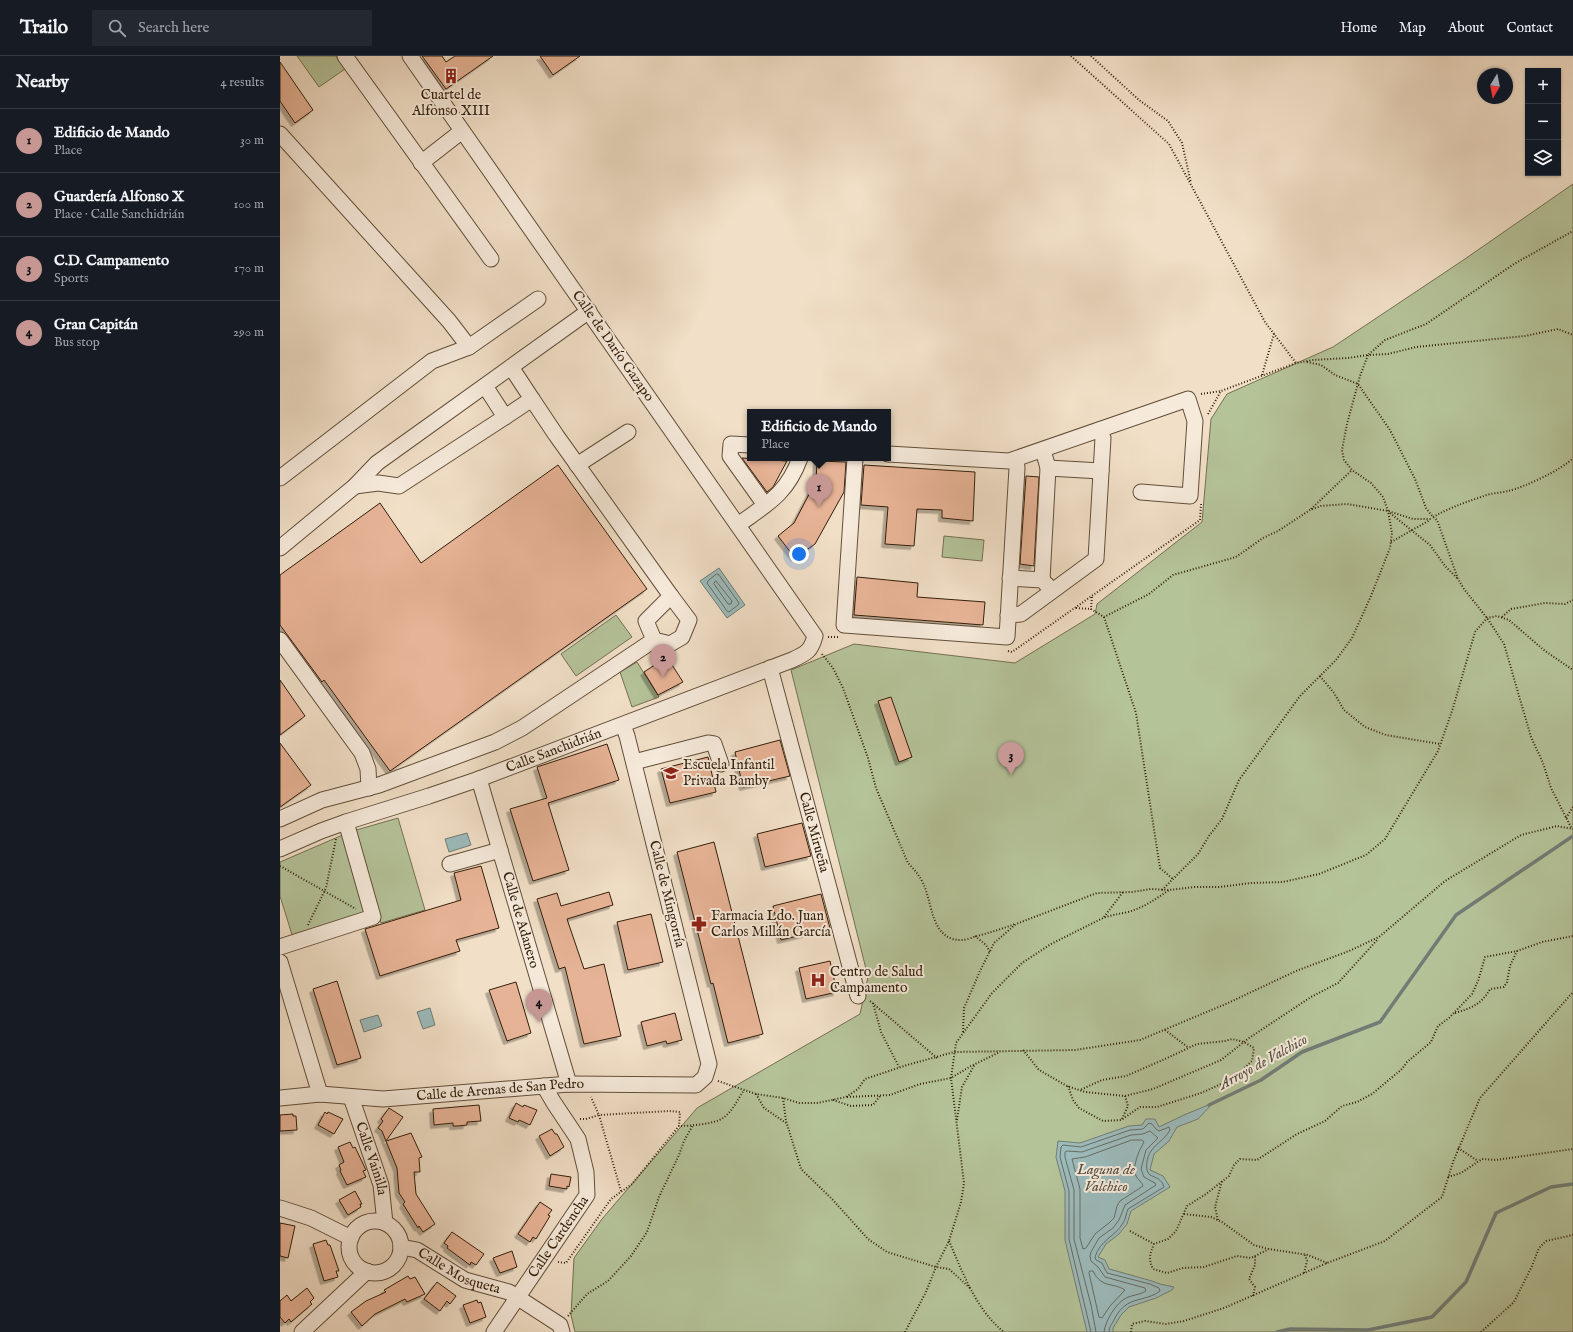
<!DOCTYPE html>
<html lang="en">
<head>
<meta charset="utf-8">
<style>
  :root { --surface:#171b24; --page:#242831; --text:#f1f3f6; --muted:#9ea1a6; --line:#363941; --accent:#c59692 }
  body { margin:0; font-family:"IM FELL English",serif; background:var(--page); color:var(--text) }
  .controls { position:absolute; right:12px; top:12px; display:grid; overflow:hidden; border-radius:0px; box-shadow:0 1px 3px #0004 }
  .controls button { width:36px; height:36px; display:grid; place-items:center; padding:0; border:0; border-bottom:1px solid var(--line); background:var(--surface); color:var(--text); font:20px sans-serif }
  .compass { position:absolute; left:1197px; top:12px; width:36px; height:36px; border-radius:50%; background:var(--surface); box-shadow:0 1px 3px #0004; rotate:190deg }
  .you { position:absolute; left:519px; top:498px; width:14px; height:14px; margin:-10px; border:3px solid #fff; border-radius:50%; background:#1a73e8; box-shadow:0 0 0 6px #1a73e833 }
  .badge { display:grid; place-items:center; width:26px; height:26px; border-radius:50%; background:var(--accent); color:#111; font-size:13px; font-weight:700 }
  .pin { position:absolute; translate:-50% -33px; filter:drop-shadow(0 1px 2px #0008) }
  .pin::after { content:''; position:absolute; top:21px; width:14px; height:12px; background:inherit; clip-path:polygon(0 0,100% 0,50% 100%) }
  .popup { position:absolute; left:467px; top:353px; width:144px; height:52px; box-sizing:border-box; display:grid; place-content:center; border-radius:0px; background:var(--surface); filter:drop-shadow(0 1px 3px #0005); font-size:13px; white-space:nowrap; color:var(--muted) }
  .popup b { font-size:15px; color:var(--text) }
  .popup::after { content:''; position:absolute; left:50%; top:100%; margin-left:-8px; border:8px solid transparent; border-top-color:var(--surface) }
  .list { margin:0; padding:0; list-style:none }
  h2 { display:flex; justify-content:space-between; align-items:center; height:52px; margin:0; padding:0 16px; font-size:17px }
  h2 small { font-size:13px; font-weight:400; color:var(--muted) }
  .list li { display:grid; grid-template-columns:26px 1fr auto; gap:12px; align-items:center; box-sizing:border-box; height:64px; padding:0 16px; border-top:1px solid var(--line) }
  .list b { display:block; font-size:15px; white-space:nowrap }
  .list p { margin:0; font-size:13px; white-space:nowrap; color:var(--muted) }
  .list em { font-size:13px; font-style:normal; color:var(--muted) }
  .icon { flex:none; width:22px; height:22px; fill:none; stroke:currentColor; stroke-width:2; stroke-linecap:round; stroke-linejoin:round }
  .map { position:relative; flex:none; width:1293px; height:1276px; overflow:hidden }
  header { display:flex; align-items:center; gap:24px; box-sizing:border-box; height:56px; padding:0 20px; background:var(--surface); border-bottom:1px solid var(--line) }
  header strong { font-size:19px }
  nav { display:flex; gap:22px; margin-inline-start:auto; font-size:14px }
  .search { width:280px; height:36px; background:var(--page); display:flex; align-items:center; gap:10px; box-sizing:border-box; padding:0 14px; border-radius:0px; color:var(--muted); font-size:15px }
  main { display:flex }
  aside { flex:1; background:var(--surface) }
  .map>svg:first-child { display:block }
  .green { fill:#b5c399; stroke:#747052 }
  .water { fill:#9cbbbc; stroke:#727c75 }
  .lines { fill:none; stroke-linecap:round; stroke-linejoin:round }
  .shore { stroke:#686c63; stroke-width:1 }
  .stream { stroke:#727c75; stroke-width:3.5 }
  .building { fill:#e7b396; stroke:#331e0a; filter:url(#shadow) }
  .minor-casing { stroke:#624e39; stroke-width:17 }
  .path { stroke:#331e0a; stroke-width:2; stroke-dasharray:1 2; stroke-linecap:butt }
  .minor { stroke:#f6eadb; stroke-width:15 }
  .labels { text-anchor:middle; dominant-baseline:central; stroke-width:4; stroke-linejoin:round; paint-order:stroke }
  .poi-label { font-size:14px; fill:#331e0a; stroke:#f6eadb; text-anchor:start }
  .street-label { font-size:14px; fill:#331e0a; stroke:#f6eadb }
  .water-label { font-size:15px; font-style:italic; fill:#524d3f; stroke:#f6eadb }
</style>
</head>
<body>
<header>
<strong>Trailo</strong>
<div class="search"><svg class="icon" aria-label="search" viewBox="0 0 24 24"><circle cx="10" cy="10" r="6"/><path d="M15 15l6 6"/></svg>Search here</div>
<nav><a>Home</a><a>Map</a><a>About</a><a>Contact</a></nav>
</header>
<main>
<aside>
<h2>Nearby<small>4 results</small></h2>
<ul class="list">
<li><span class="badge">1</span><div><b>Edificio de Mando</b><p>Place</p></div><em>30 m</em></li>
<li><span class="badge">2</span><div><b>Guardería Alfonso X</b><p>Place · Calle Sanchidrián</p></div><em>100 m</em></li>
<li><span class="badge">3</span><div><b>C.D. Campamento</b><p>Sports</p></div><em>170 m</em></li>
<li><span class="badge">4</span><div><b>Gran Capitán</b><p>Bus stop</p></div><em>290 m</em></li>
</ul>
</aside>
<div class="map">
<svg width="1293" height="1276" viewBox="0 0 1293 1276">
  <defs>
    <filter id="shadow"><feDropShadow dx="-3.5" dy="3.5" stdDeviation="0" flood-color="#0004"/></filter>
  </defs>
  <rect width="100%" height="100%" fill="#f1dfc7"/>
  <filter id="stains"><feTurbulence type="fractalNoise" baseFrequency=".005" numOctaves="4"/><feColorMatrix values="0 0 0 0 .2 0 0 0 0 .09 0 0 0 0 .02 0 0 0 .5 -.17"/></filter>
  <radialGradient id="worn" r=".72"><stop offset=".6" stop-color="#630" stop-opacity="0"/><stop offset="1" stop-color="#630" stop-opacity=".3"/></radialGradient>
  <g class="green">
    <polygon points="17,0 56,0 65,13 39,31"/>
    <polygon points="1293,128 1293,1276 295,1276 291,1259 294,1202 322,1163 417,1052 580,958 588,921 511,614 574,588 735,607 815,558 817,548 922,466 931,363 947,338 1053,291 1182,205"/>
    <polygon points="664,480 704,484 702,505 662,501"/>
    <polygon points="336,559 352,581 296,620 281,598"/>
    <polygon points="357,606 379,641 352,651 340,616"/>
    <polygon points="118,762 145,854 101,867 73,775"/>
    <polygon points="65,778 87,860 13,882 0,840 0,806"/>
  </g>
  <g class="water">
    <polygon points="439,512 465,549 447,562 420,525"/>
    <polygon points="187,777 191,789 169,796 165,783"/>
    <polygon points="150,952 155,969 143,973 137,956"/>
    <polygon points="98,959 102,970 84,976 80,964"/>
    <polygon points="933,1047 918,1063 897,1071 889,1085 874,1098 870,1114 883,1120 890,1131 851,1155 847,1168 839,1178 826,1188 818,1201 825,1204 829,1213 872,1225 880,1228 894,1231 892,1234 876,1242 849,1251 841,1259 833,1272 833,1276 807,1276 785,1184 785,1135 776,1101 778,1085 800,1087 849,1070 862,1069 866,1063 875,1063 879,1071 904,1059"/>
  </g>
  <g class="lines">
    <g class="shore">
      <polygon points="437,518 439,519 459,547 458,549 449,556 447,555 427,527 428,525"/>
      <polygon points="436,525 452,545 451,548 448,548 434,528"/>
      <path d="M 852,1084 L 862,1084 L 864,1086 C 859,1095 852,1109 856,1120 C 858,1124 862,1126 863,1130 L 840,1145 L 837,1150 L 834,1162 L 829,1167 L 815,1178 L 806,1192 L 803,1193 L 800,1182 L 800,1133 L 792,1103 L 805,1101 Z"/>
      <path d="M 810,1215 L 813,1215 C 822,1233 833,1226 845,1234 L 830,1250 L 822,1262 L 819,1261 L 809,1217 Z"/>
      <path d="M 811,1276 L 789,1183 L 789,1135 L 780,1101 L 781,1091 L 783,1089 L 801,1091 L 850,1074 L 863,1073 L 869,1067 L 872,1068 L 876,1073 L 879,1075 L 889,1071 L 890,1074 C 885,1083 877,1087 871,1095 C 867,1100 864,1115 870,1119 C 876,1122 882,1123 884,1131 L 848,1153 C 846,1157 846,1163 843,1167 C 835,1181 820,1184 815,1201 L 816,1204 L 822,1207 L 827,1217 L 870,1228 L 879,1232 L 880,1235 C 864,1247 847,1239 835,1262 C 833,1267 829,1270 829,1276"/>
      <path d="M 816,1276 L 811,1249 L 794,1183 L 794,1134 L 785,1101 L 785,1096 L 787,1095 L 802,1096 L 851,1079 L 863,1078 L 870,1075 L 878,1082 L 866,1094 L 861,1113 L 864,1121 L 875,1127 L 876,1129 L 845,1149 L 839,1164 L 833,1172 L 819,1182 L 811,1196 L 810,1200 L 811,1205 L 818,1211 L 825,1221 L 865,1232 L 866,1235 C 860,1239 852,1239 846,1242 C 836,1247 825,1265 824,1276"/>
    </g>
    <g class="stream">
      <polyline points="929,1049 981,1024 1022,996 1100,966 1176,859 1293,780"/>
      <polyline points="997,1276 1010,1273 1088,1274 1152,1261 1186,1226 1216,1157 1271,1131 1293,1128"/>
    </g>
  </g>
  <g class="building">
    <polygon points="142,0 162,0 166,6 175,0 213,0 166,33"/>
    <polygon points="260,0 300,0 273,19"/>
    <polygon points="0,6 33,54 15,67 0,45"/>
    <polygon points="462,402 507,405 493,431 487,436"/>
    <polygon points="537,405 566,406 564,436 535,488 515,502 498,480 514,467 536,425"/>
    <polygon points="278,409 367,533 110,715 44,624 42,626 0,569 0,519 100,447 141,507"/>
    <polygon points="584,409 695,416 693,465 662,462 662,454 637,453 634,490 605,488 608,451 581,449"/>
    <polygon points="746,420 759,421 754,510 740,508"/>
    <polygon points="577,521 638,527 637,541 705,546 703,569 574,559"/>
    <polygon points="387,601 403,626 378,639 364,616"/>
    <polygon points="0,624 25,660 0,679"/>
    <polygon points="611,641 632,701 619,706 598,645"/>
    <polygon points="500,684 510,720 463,731 455,696"/>
    <polygon points="0,687 31,729 0,751"/>
    <polygon points="327,688 339,724 268,747 289,814 253,825 230,753 267,742 257,711"/>
    <polygon points="428,701 436,736 390,747 381,713"/>
    <polygon points="522,767 531,800 485,811 477,778"/>
    <polygon points="434,786 483,978 448,987 433,927 431,928 397,796"/>
    <polygon points="201,810 219,872 176,884 180,895 100,920 85,873 181,844 174,817"/>
    <polygon points="329,836 333,849 287,863 304,913 324,908 341,980 304,988 285,911 279,913 257,843 277,837 281,850"/>
    <polygon points="541,838 550,872 501,884 493,850"/>
    <polygon points="371,858 383,906 348,914 337,866"/>
    <polygon points="550,905 557,936 526,943 519,912"/>
    <polygon points="57,925 81,1002 57,1009 33,933"/>
    <polygon points="236,926 251,977 227,985 209,934"/>
    <polygon points="395,957 402,984 387,988 386,985 367,990 361,966"/>
    <polygon points="236,1047 243,1051 244,1049 257,1054 250,1069 239,1064 238,1066 229,1062"/>
    <polygon points="199,1049 201,1065 187,1066 187,1069 178,1070 173,1070 173,1067 154,1069 153,1053"/>
    <polygon points="109,1052 123,1061 106,1085 102,1075 98,1072 103,1065 101,1063"/>
    <polygon points="45,1056 47,1058 48,1056 63,1063 54,1078 38,1069"/>
    <polygon points="13,1058 13,1060 16,1060 17,1074 0,1075 0,1059"/>
    <polygon points="272,1073 275,1078 277,1078 284,1091 270,1100 259,1080"/>
    <polygon points="131,1077 142,1101 139,1102 140,1116 134,1116 136,1138 155,1168 143,1176 139,1170 138,1172 123,1148 125,1146 119,1137 117,1112 106,1085"/>
    <polygon points="70,1086 73,1092 75,1091 86,1114 83,1115 86,1121 67,1129 60,1115 61,1114 59,1109 64,1106 58,1091"/>
    <polygon points="271,1118 291,1121 289,1131 287,1130 287,1133 269,1130"/>
    <polygon points="75,1135 82,1148 80,1148 81,1151 68,1159 59,1144"/>
    <polygon points="260,1146 272,1154 268,1159 270,1160 256,1183 253,1181 250,1186 238,1178"/>
    <polygon points="0,1167 15,1170 8,1202 0,1200"/>
    <polygon points="172,1176 204,1198 196,1209 191,1206 190,1209 167,1192 168,1190 164,1187"/>
    <polygon points="46,1184 48,1189 50,1189 59,1215 56,1215 58,1221 44,1225 33,1188"/>
    <polygon points="232,1195 237,1211 220,1217 213,1202"/>
    <polygon points="128,1220 130,1223 135,1221 145,1238 127,1246 125,1243 95,1258 82,1270 71,1256 86,1245 106,1236 104,1234"/>
    <polygon points="157,1226 176,1240 170,1248 167,1245 160,1255 144,1243"/>
    <polygon points="27,1232 34,1242 30,1246 32,1248 11,1266 9,1263 5,1267 0,1261 0,1245 7,1239 11,1245"/>
    <polygon points="197,1244 198,1247 201,1246 206,1261 190,1267 183,1249"/>
  </g>
  <g class="lines">
    <g class="minor-casing">
      <g id="minor">
        <polyline points="65,0 211,203"/>
        <polyline points="0,78 169,265 189,291"/>
        <polyline points="141,107 182,75"/>
        <polyline points="205,330 225,361 252,343 231,311"/>
        <polyline points="470,389 451,388 450,400 485,449"/>
        <polyline points="608,398 729,405 908,343 915,365 910,440 861,436"/>
        <polyline points="575,402 564,569 727,581 737,412 736,403"/>
        <polyline points="297,409 348,376"/>
        <polyline points="768,412 821,415"/>
        <polyline points="0,422 152,305 189,291 258,243"/>
        <polyline points="75,430 98,427 119,430 225,361"/>
        <path d="M 458,469 C 487,448 507,438 520,402"/>
        <polyline points="0,492 75,430 97,407 309,255"/>
        <polyline points="730,522 762,524 768,530"/>
        <polyline points="762,524 768,412 763,394"/>
        <polyline points="728,559 741,558 816,503 823,382 819,374"/>
        <polyline points="0,584 82,697 88,713 89,732"/>
        <polyline points="374,584 390,588 402,581 409,564 391,540"/>
        <path id="s1" d="M 490,612 L 578,940"/>
        <polyline points="354,706 428,687 434,688 441,708"/>
        <path id="s2" d="M 199,723 L 289,1028"/>
        <polyline points="0,763 42,744 99,729 215,686 242,672 374,584 366,565 391,540 276,379 252,343"/>
        <path id="s3" d="M 0,793 L 41,775 L 66,766 L 149,740 L 199,723 L 512,604 C 527,597 531,595 535,580 L 130,0"/>
        <polyline points="170,808 220,794"/>
        <polyline points="0,891 93,861 66,766"/>
        <polyline points="0,906 40,1038"/>
        <path id="s4" d="M 71,1041 L 101,1129 L 105,1167"/>
        <path id="s5" d="M 0,1042 L 40,1038 L 103,1043 L 289,1028 L 416,1029 L 425,1021 L 429,1008 L 347,680 L 343,669"/>
        <polyline points="0,1152 31,1162 71,1182"/>
        <circle cx="95" cy="1191" r="26"/>
        <path id="s6" d="M 121,1191 L 137,1194 L 185,1224 L 229,1236 L 280,1269 L 282,1276"/>
        <polyline points="22,1276 87,1215"/>
        <path id="s7" d="M 214,1276 L 307,1139 L 306,1116 L 298,1083 L 274,1047 L 264,1030"/>
      </g>
    </g>
    <g class="path">
      <polyline points="791,0 889,88 985,266 1016,307"/>
      <polyline points="811,0 859,44 888,65 902,87 911,127"/>
      <polyline points="1027,306 1041,309 1055,319 1078,328 1110,374 1135,423 1146,452 1153,461 1157,464 1178,523 1184,533 1207,562 1224,588 1251,681 1263,707 1271,732 1292,773"/>
      <polyline points="982,319 994,278"/>
      <polyline points="921,338 941,335"/>
      <polyline points="928,358 941,335 1016,307 1033,304 1068,302 1088,299 1105,284 1146,268 1234,208 1293,175"/>
      <polyline points="1031,453 1072,414"/>
      <polyline points="1110,457 1150,489 1165,510 1177,522"/>
      <path d="M 1153,461 C 1169,452 1186,446 1204,440 C 1211,437 1220,437 1228,435 C 1243,432 1283,413 1293,402"/>
      <polyline points="1111,486 1150,464"/>
      <polyline points="812,541 811,553 824,561 869,538 893,519 956,501 983,482 998,475 1030,454 1041,450 1067,448 1108,455 1133,463 1151,463"/>
      <polyline points="796,552 811,553"/>
      <polyline points="824,561 856,657 880,812 893,823"/>
      <polyline points="1222,561 1231,553 1265,547 1285,548 1293,544"/>
      <polyline points="548,581 558,581"/>
      <polyline points="728,595 732,596 920,464 921,448"/>
      <path d="M 542,598 L 553,612 L 563,632 L 588,702 L 596,732 L 628,807 C 634,813 639,819 643,827 C 653,848 651,885 682,884 C 686,884 691,882 694,881 C 708,877 722,873 735,868"/>
      <polyline points="1040,620 1054,637 1064,654 1085,671 1106,679 1160,688"/>
      <polyline points="1286,762 1293,751"/>
      <polyline points="0,810 76,853"/>
      <polyline points="882,834 918,798 929,780 942,763 959,724 1020,640 1056,604 1072,582 1091,540 1110,492 1112,477 1108,455 1103,441 1091,427 1072,414 1064,404 1062,394 1067,368 1080,320 1088,299 1108,298 1136,291 1245,280 1278,273 1293,279"/>
      <polyline points="824,861 843,836"/>
      <polyline points="28,869 46,832 56,783"/>
      <polyline points="695,880 706,889 710,896"/>
      <polyline points="590,945 657,1002"/>
      <polyline points="593,947 601,976 619,1011"/>
      <path d="M 1175,957 C 1191,952 1201,949 1210,933 L 1224,931 L 1227,926 L 1230,910 L 1237,895"/>
      <polyline points="885,974 909,992"/>
      <polyline points="683,976 684,952 700,915 714,887 736,868 817,837 852,836 871,833 889,834 915,831 940,831 971,827 1003,826 1039,818 1086,799 1105,783 1158,695 1173,652 1195,576 1207,562 1217,560 1229,564 1265,595 1293,614"/>
      <polyline points="743,994 759,1014 787,1030 805,1036 845,1040 873,1033 941,1004 969,982 1031,941 1058,927 1098,883"/>
      <polyline points="438,1025 476,1038 503,1042 519,1047 537,1047 566,1041 578,1033 585,1023 627,1009 674,996 795,994 860,984 948,947 1016,915 1069,895 1099,881 1165,825 1241,779 1277,770 1293,773"/>
      <polyline points="788,1030 793,1044 799,1052 823,1065 841,1064 860,1051 877,1051 921,1037 939,1029 956,1020 972,1005 974,992 964,986 952,983 945,985 917,988 885,1003 846,1020 822,1024 800,1034"/>
      <polyline points="476,1038 484,1052 506,1067"/>
      <polyline points="567,1041 610,1039 640,1028 671,1022 691,1010 720,996"/>
      <polyline points="503,1042 506,1065 521,1113 552,1143 588,1183 607,1196 656,1211 669,1213 690,1232"/>
      <polyline points="553,1044 571,1050 593,1049 600,1040"/>
      <polyline points="300,1063 306,1063 319,1059 311,1041"/>
      <polyline points="842,1063 848,1050 845,1040"/>
      <polyline points="677,1064 682,1031 695,1008"/>
      <polyline points="1178,1092 1198,1105"/>
      <polyline points="1168,1121 1181,1117 1202,1103 1216,1104 1293,1093"/>
      <polyline points="341,1135 319,1059 389,1055 400,1056 399,1070"/>
      <polyline points="904,1158 931,1161 942,1166 974,1189 988,1193"/>
      <polyline points="938,1164 935,1151 942,1125"/>
      <polyline points="850,1175 874,1188"/>
      <path d="M 669,1185 C 683,1217 696,1254 724,1276"/>
      <path d="M 278,1206 L 286,1207 L 331,1143 L 352,1128 L 399,1070 C 409,1070 435,1068 443,1062 C 452,1056 458,1043 464,1034"/>
      <path d="M 1047,1207 L 1028,1199 L 989,1193 L 971,1202 L 957,1200 L 924,1211 L 903,1212 L 887,1217 L 873,1213 C 868,1203 870,1198 874,1188 L 888,1183 L 896,1175 L 907,1150 L 926,1138 L 949,1120 L 954,1109 L 960,1103 L 977,1104 L 1017,1078 L 1045,1065 L 1062,1050 L 1077,1046 L 1092,1038 L 1122,1013 L 1127,1006 L 1151,986 L 1158,970 L 1169,962 L 1192,938 L 1198,925 L 1205,901 L 1237,895 L 1262,886 L 1293,880"/>
      <polyline points="1024,1217 1027,1205 1025,1199"/>
      <polyline points="973,1240 975,1231 969,1223 975,1209 975,1200"/>
      <polyline points="288,1260 307,1238 328,1225 351,1200 367,1176 379,1141 399,1099 404,1085 413,1069"/>
      <path d="M 625,1276 L 646,1236 L 656,1211 L 669,1185 L 681,1146 L 684,1127 L 671,1022 L 676,987 L 712,937 L 742,907 L 771,888 L 823,862 C 831,859 839,858 848,856 C 863,852 876,843 889,834"/>
      <polyline points="851,1276 852,1268 865,1265 886,1268 904,1265 944,1252 1047,1207 1105,1185 1162,1141 1173,1106 1200,1042 1293,936"/>
      <polyline points="1201,1276 1234,1246 1252,1210 1259,1192 1266,1185 1293,1179"/>
    </g>
    <use href="#minor" class="minor"/>
  </g>
  <defs>
    <g id="building-bare" transform="scale(1.2)"><path d="M-4-6H4V6H1V3H-1V6H-4ZM-2.5-4.3h1.7v1.8h-1.7ZM.8-4.3h1.7v1.8H.8ZM-2.5-1h1.7V.8h-1.7ZM.8-1h1.7V.8H.8Z" fill="#8f2418" stroke="#f6eadb" stroke-width="2.5" paint-order="stroke"/></g>
    <g id="school-bare" transform="scale(1.2)"><path d="M0-5L7-2L0 1L-7-2ZM-4 1L0 2.5L4 1V4Q0 6-4 4Z" fill="#8f2418" stroke="#f6eadb" stroke-width="2.5" paint-order="stroke"/></g>
    <g id="pharmacy-bare" transform="scale(1.2)"><path d="M-2-6h4v4h4v4h-4v4h-4v-4h-4v-4h4Z" fill="#8f2418" stroke="#f6eadb" stroke-width="2.5" paint-order="stroke"/></g>
    <g id="hospital-bare" transform="scale(1.2)"><path d="M-5-5h3v3.5h4V-5h3V5h-3V1.5h-4V5h-3Z" fill="#8f2418" stroke="#f6eadb" stroke-width="2.5" paint-order="stroke"/></g>
  </defs>
  <g fill-rule="evenodd">
    <use href="#building-bare" x="171" y="20"/>
    <use href="#school-bare" x="391" y="717"/>
    <use href="#pharmacy-bare" x="419" y="868"/>
    <use href="#hospital-bare" x="538" y="924"/>
  </g>
  <g class="labels">
    <g class="poi-label">
      <text x="171" y="39" text-anchor="middle">Cuartel de<tspan x="171" dy="16">Alfonso XIII</tspan></text>
      <text x="403" y="709">Escuela Infantil<tspan x="403" dy="16">Privada Bamby</tspan></text>
      <text x="431" y="860">Farmacia Ldo. Juan<tspan x="431" dy="16">Carlos Millán García</tspan></text>
      <text x="550" y="916">Centro de Salud<tspan x="550" dy="16">Campamento</tspan></text>
    </g>
    <g class="street-label">
      <text transform="translate(333 290) rotate(55)">Calle de Darío Gazapo</text>
      <text stroke="none"><textPath href="#s3" startOffset="291">Calle Sanchidrián</textPath></text>
      <text stroke="none"><textPath href="#s1" startOffset="170">Calle Mirueña</textPath></text>
      <text transform="translate(387 838) rotate(76)">Calle de Mingorría</text>
      <text stroke="none"><textPath href="#s2" startOffset="147">Calle de Adanero</textPath></text>
      <text stroke="none"><textPath href="#s5" startOffset="221">Calle de Arenas de San Pedro</textPath></text>
      <text stroke="none"><textPath href="#s4" startOffset="65">Calle Vainilla</textPath></text>
      <text stroke="none"><textPath href="#s7" startOffset="115">Calle Cardencha</textPath></text>
      <text stroke="none"><textPath href="#s6" startOffset="64">Calle Mosqueta</textPath></text>
    </g>
    <g class="water-label">
      <text transform="translate(983 1006) rotate(-29)">Arroyo de Valchico</text>
      <text x="826" y="1113">Laguna de<tspan x="826" dy="17">Valchico</tspan></text>
    </g>
  </g>
  <rect width="100%" height="100%" filter="url(#stains)"/>
  <rect width="100%" height="100%" fill="url(#worn)"/>
</svg>
<div class="controls">
<button>+</button>
<button>−</button>
<button><svg class="icon" aria-label="layers" viewBox="0 0 24 24"><path d="M12 4l9 5-9 5-9-5zM3 14l9 5 9-5"/></svg></button>
</div>
<svg class="compass" viewBox="-18 -18 36 36"><path d="M0-13l5 13h-10z" fill="#e53935"/><path d="M0 13l5-13h-10z" fill="#9ea1a6"/></svg>
<div class="you"></div>
<div class="pin badge" style="left:539px;top:451px">1</div>
<div class="popup"><b>Edificio de Mando</b>Place</div>
<div class="pin badge" style="left:383px;top:621px">2</div>
<div class="pin badge" style="left:731px;top:719px">3</div>
<div class="pin badge" style="left:259px;top:966px">4</div>
</div>
</main>
</body>
</html>
